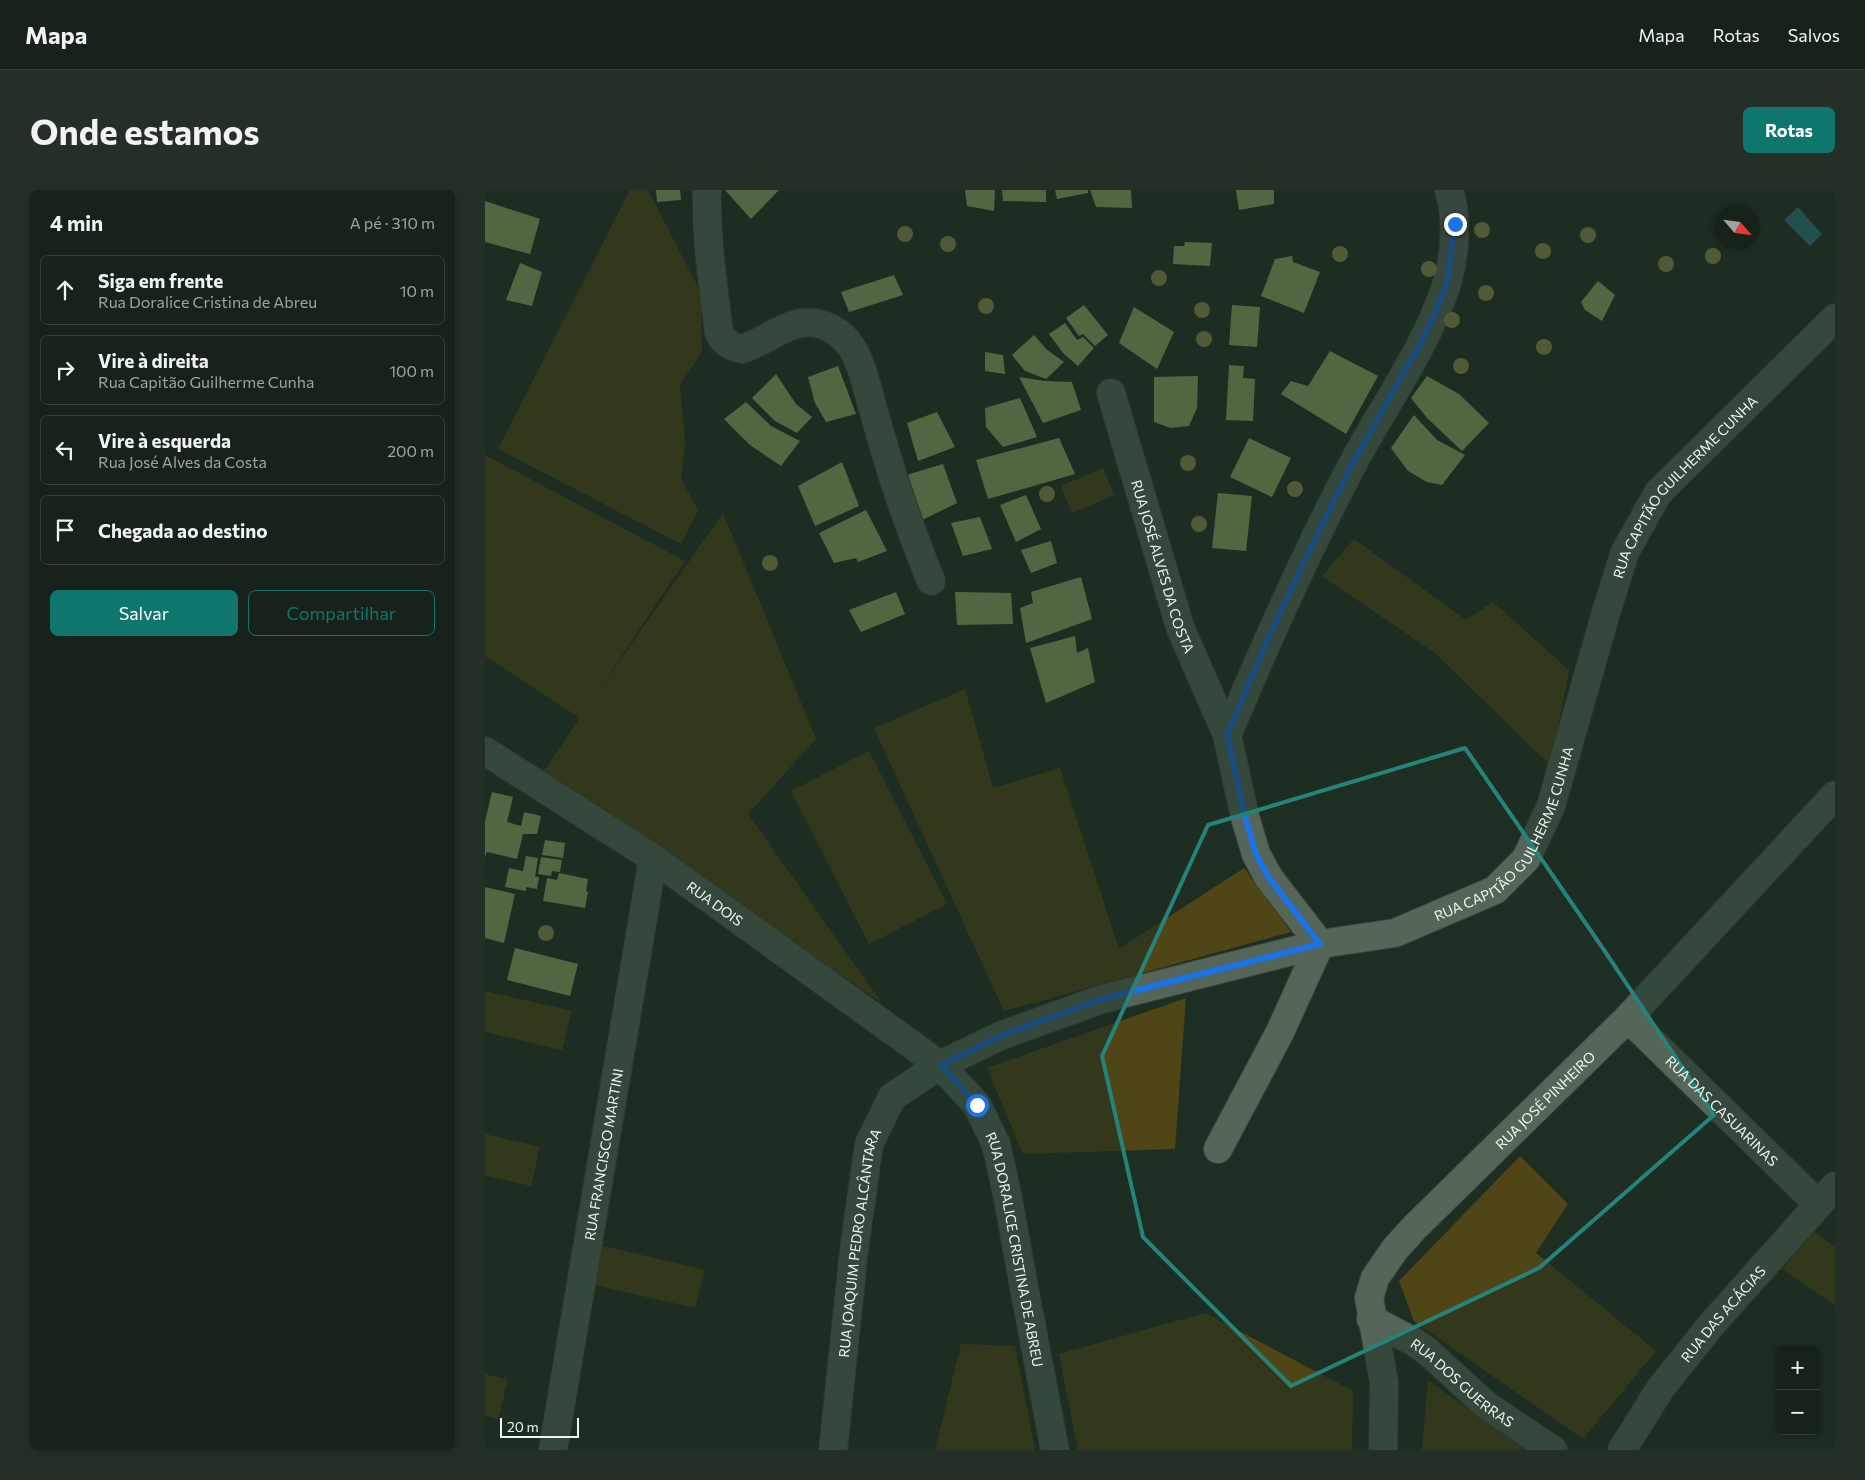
<!DOCTYPE html>
<html lang="pt">
<head>
<meta charset="utf-8">
<style>
  :root { --surface:#16221a; --page:#232f27; --text:#f1f3f6; --muted:#9ea4a2; --line:#353f39; --accent:#0f766e }
  body { margin:0; font-family:Commissioner,sans-serif; background:var(--page); color:var(--text) }
  .controls { position:absolute; right:15px; bottom:15px; display:grid; overflow:hidden; border-radius:8px; box-shadow:0 2px 8px #0003 }
  .controls button { width:45px; height:45px; display:grid; place-items:center; padding:0; border:0; border-bottom:1px solid var(--line); background:var(--surface); color:var(--text); font:25px sans-serif }
  .compass { position:absolute; left:1230px; top:15px; width:45px; height:45px; border-radius:50%; background:var(--surface); box-shadow:0 2px 8px #0003; rotate:118deg }
  .scale { position:absolute; left:15px; bottom:12px; width:79px; box-sizing:border-box; padding-left:5px; border:2px solid #edf7f0; border-top:0; font-size:14px; line-height:18px; white-space:nowrap; color:#edf7f0; -webkit-text-stroke:4px #1e2e23; paint-order:stroke }
  .stop { position:absolute; width:15px; height:15px; margin:-11px; border:4px solid #1a73e8; border-radius:50%; background:#fff }
  .stop.end { background:#1a73e8; border-color:#fff; box-shadow:0 1px 5px #0008 }
  .list { margin:0; padding:0; list-style:none }
  h2 { display:flex; justify-content:space-between; align-items:center; height:65px; margin:0; padding:0 20px; font-size:21px }
  h2 small { font-size:16px; font-weight:400; color:var(--muted) }
  .list li { display:grid; grid-template-columns:32px 1fr auto; gap:15px; align-items:center; box-sizing:border-box; height:70px; margin:0 10px 10px; padding:0 10px; border:1px solid var(--line); border-radius:8px }
  .list b { display:block; font-size:19px; white-space:nowrap }
  .list p { margin:0; font-size:16px; white-space:nowrap; color:var(--muted) }
  .list em { font-size:16px; font-style:normal; color:var(--muted) }
  .actions { display:flex; gap:10px; padding:15px 20px }
  .actions a { flex:1; padding:11px 0; border:1px solid var(--accent); border-radius:8px; text-align:center; font-size:18px; color:var(--accent) }
  .actions .main { background:var(--accent); color:#fff }
  .icon { flex:none; width:28px; height:28px; fill:none; stroke:currentColor; stroke-width:2; stroke-linecap:round; stroke-linejoin:round }
  .map { position:relative; flex:none; width:1350px; height:1260px; overflow:hidden; border-radius:8px }
  header { display:flex; align-items:center; gap:30px; box-sizing:border-box; height:70px; padding:0 25px; background:var(--surface); border-bottom:1px solid var(--line) }
  header strong { font-size:24px }
  nav { display:flex; gap:28px; margin-inline-start:auto; font-size:18px }
  .intro { display:flex; align-items:center; justify-content:space-between; box-sizing:border-box; height:120px; padding:0 30px }
  h1 { margin:0; font-size:35px }
  .button { padding:12px 22px; border-radius:8px; background:var(--accent); color:#fff; font-size:18px; font-weight:700 }
  main { display:flex; gap:30px; padding:0 30px }
  aside { flex:1; background:var(--surface); border-radius:8px; box-shadow:0 2px 8px #0003 }
  .map>svg:first-child { display:block }
  .green { fill:#4f4517 }
  .water { fill:#2a7986 }
  .building { fill:#92ab67 }
  .lines { fill:none; stroke-linecap:round; stroke-linejoin:round }
  .minor-casing { stroke:#3a483e; stroke-width:30 }
  .minor { stroke:#556659; stroke-width:28 }
  .tree { fill:#938e50 }
  .route { stroke:#1a73e8; stroke-width:6 }
  .marked { fill:none; stroke:#25837b; stroke-width:4; stroke-linejoin:round }
  .labels { text-anchor:middle; dominant-baseline:central; stroke-width:5; stroke-linejoin:round; paint-order:stroke }
  .street-label { font-size:14px; fill:#edf7f0; stroke:#1e2e23 }
</style>
</head>
<body>
<header>
<strong>Mapa</strong>
<nav><a>Mapa</a><a>Rotas</a><a>Salvos</a></nav>
</header>
<div class="intro"><h1>Onde estamos</h1><a class="button">Rotas</a></div>
<main>
<aside>
<h2>4 min<small>A pé · 310 m</small></h2>
<ul class="list">
<li><svg class="icon" aria-label="ahead" viewBox="0 0 24 24"><path d="M12 20V5M6 11l6-6 6 6"/></svg><div><b>Siga em frente</b><p>Rua Doralice Cristina de Abreu</p></div><em>10 m</em></li>
<li><svg class="icon" aria-label="right" viewBox="0 0 24 24"><path d="M7 20v-9h11M14 6l5 5-5 5"/></svg><div><b>Vire à direita</b><p>Rua Capitão Guilherme Cunha</p></div><em>100 m</em></li>
<li><svg class="icon" aria-label="left" viewBox="0 0 24 24"><path d="M17 20v-9H6M10 6l-5 5 5 5"/></svg><div><b>Vire à esquerda</b><p>Rua José Alves da Costa</p></div><em>200 m</em></li>
<li><svg class="icon" aria-label="arrive" viewBox="0 0 24 24"><path d="M6 21V4h12l-3 4 3 4H6"/></svg><div><b>Chegada ao destino</b></div></li>
</ul>
<div class="actions"><a class="main">Salvar</a><a>Compartilhar</a></div>
</aside>
<div class="map">
<svg width="1350" height="1260" viewBox="0 0 1350 1260">
  <rect width="100%" height="100%" fill="#1e2e23"/>
  <g class="green">
    <polygon points="145,0 163,0 216,103 217,161 195,195 200,252 196,289 213,320 196,354 13,259"/>
    <polygon points="0,265 200,371 110,506 238,323 331,549 263,624 396,812 58,583 95,528 0,466"/>
    <polygon points="618,278 629,305 587,323 576,296"/>
    <polygon points="869,349 981,430 1008,412 1084,480 1066,576 950,463 837,386"/>
    <polygon points="480,499 508,598 575,578 634,759 759,678 806,742 519,821 389,538"/>
    <polygon points="384,561 462,714 384,754 306,601"/>
    <polygon points="0,801 87,821 77,860 0,842"/>
    <polygon points="701,808 690,959 538,964 502,878"/>
    <polygon points="0,944 55,957 46,996 0,985"/>
    <polygon points="1035,966 1083,1014 1051,1063 1171,1161 1098,1249 929,1131 914,1091"/>
    <polygon points="1329,1042 1350,1057 1350,1115 1297,1079"/>
    <polygon points="114,1055 220,1080 210,1118 105,1094"/>
    <polygon points="720,1123 868,1201 867,1260 593,1260 574,1164"/>
    <polygon points="476,1154 530,1156 550,1260 450,1260"/>
    <polygon points="0,1184 23,1190 13,1229 0,1226"/>
    <polygon points="943,1190 1041,1260 937,1260"/>
  </g>
  <polygon class="water" points="1313,17 1337,44 1325,56 1299,30"/>
  <g class="building">
    <polygon points="171,0 195,0 196,10 172,12"/>
    <polygon points="240,0 294,0 266,29"/>
    <polygon points="480,0 510,0 509,21 482,16"/>
    <polygon points="517,0 561,0 561,12 518,11"/>
    <polygon points="570,0 603,0 603,3 572,9"/>
    <polygon points="605,0 646,0 647,18 611,17"/>
    <polygon points="751,0 789,0 789,14 754,20"/>
    <polygon points="0,11 55,29 45,64 0,52"/>
    <polygon points="700,52 727,53 725,76 688,74 689,56 699,56"/>
    <polygon points="807,66 808,72 835,82 819,123 776,106 790,69"/>
    <polygon points="35,73 57,82 47,116 21,110"/>
    <polygon points="409,85 418,105 364,122 356,102"/>
    <polygon points="1113,91 1130,105 1117,131 1100,120 1096,112"/>
    <polygon points="599,115 623,145 610,156 598,144 594,146 581,128"/>
    <polygon points="747,115 775,117 772,157 744,155"/>
    <polygon points="649,117 689,142 672,179 634,153"/>
    <polygon points="580,133 592,150 598,147 609,158 593,176 578,163 564,144"/>
    <polygon points="549,145 561,159 579,172 561,189 540,181 527,165"/>
    <polygon points="845,161 893,186 861,244 796,204 806,191 823,196"/>
    <polygon points="500,162 518,165 520,184 500,181"/>
    <polygon points="744,175 759,176 758,188 770,189 768,231 741,230"/>
    <polygon points="353,176 371,224 341,232 330,213 323,187"/>
    <polygon points="291,184 311,214 327,227 312,243 290,231 267,208"/>
    <polygon points="713,186 712,218 704,236 686,238 669,232 669,187"/>
    <polygon points="942,186 974,204 1004,233 977,261 942,228 926,208"/>
    <polygon points="534,187 560,191 587,192 596,220 558,233"/>
    <polygon points="535,208 552,247 518,257 501,237 500,218"/>
    <polygon points="261,212 286,236 315,251 296,276 265,255 239,229"/>
    <polygon points="452,222 470,257 433,271 422,233"/>
    <polygon points="929,225 952,250 980,265 957,295 942,292 923,281 906,258"/>
    <polygon points="574,248 590,284 503,309 491,270"/>
    <polygon points="764,248 806,268 787,307 745,287"/>
    <polygon points="357,272 374,316 330,336 313,296"/>
    <polygon points="458,274 472,313 433,332 415,287"/>
    <polygon points="733,303 767,306 761,361 727,358"/>
    <polygon points="541,305 556,339 531,352 515,315"/>
    <polygon points="381,320 402,361 373,372 371,368 349,373 334,343"/>
    <polygon points="495,327 507,359 478,366 466,333"/>
    <polygon points="566,351 572,373 546,383 536,360"/>
    <polygon points="596,387 607,429 541,453 535,418 548,413 546,402"/>
    <polygon points="411,402 420,424 376,442 364,420"/>
    <polygon points="470,402 526,403 528,434 472,435"/>
    <polygon points="590,446 592,463 603,458 610,492 561,513 545,458"/>
    <polygon points="7,602 28,607 22,632 36,636 39,622 56,626 52,644 38,644 32,669 2,662 0,667 0,631"/>
    <polygon points="60,650 80,653 78,668 57,665"/>
    <polygon points="41,666 53,668 50,687 54,687 52,699 41,697 41,701 20,697 24,678 38,681"/>
    <polygon points="56,667 77,670 75,682 67,681 66,686 53,684"/>
    <polygon points="74,683 103,689 101,701 103,702 100,718 58,711 62,688 72,690"/>
    <polygon points="0,697 30,704 19,753 0,748"/>
    <polygon points="30,758 93,774 85,806 22,790"/>
  </g>
  <g class="lines">
    <g class="minor-casing">
      <g id="minor">
        <path d="M 222,0 C 221,48 228,95 234,143 C 239,153 246,157 257,159 C 282,152 302,129 330,133 C 344,135 357,144 365,155 C 375,169 379,187 384,204 C 390,226 396,248 403,270 C 415,311 430,351 446,391"/>
        <path id="s1" d="M 626,203 L 695,437 L 742,545 L 760,627 L 771,664 L 784,688 L 835,754 L 795,842 L 733,959"/>
        <path d="M 742,545 C 780,456 819,367 864,281 C 895,221 942,157 962,93 C 970,66 973,27 964,0"/>
        <path id="s2" d="M 0,561 L 168,668 L 455,875 L 492,915 L 511,954 L 523,1008 L 535,1076 L 570,1260"/>
        <path id="s3" d="M 1143,828 L 1333,1014"/>
        <path id="s4" d="M 886,1129 L 929,1152 L 943,1162 L 1001,1215 L 1068,1260"/>
        <path id="s5" d="M 68,1260 L 168,668"/>
        <path id="s6" d="M 348,1260 L 369,1060 L 384,954 L 407,907 L 455,875 L 515,846 L 617,809 L 835,754 L 910,743 L 1010,700 L 1041,669 L 1066,616 L 1122,419 L 1140,362 L 1173,303 L 1350,128"/>
        <path id="s7" d="M 898,1260 L 899,1192 L 884,1108 L 890,1088 L 910,1059 L 930,1037 L 1143,828 L 1350,605"/>
        <path id="s8" d="M 1137,1260 L 1175,1199 L 1227,1134 L 1350,996"/>
      </g>
    </g>
    <use href="#minor" class="minor"/>
  </g>
  <g class="tree">
    <circle cx="997" cy="40" r="8"/>
    <circle cx="420" cy="44" r="8"/>
    <circle cx="1103" cy="45" r="8"/>
    <circle cx="463" cy="54" r="8"/>
    <circle cx="1058" cy="61" r="8"/>
    <circle cx="855" cy="64" r="8"/>
    <circle cx="1228" cy="66" r="8"/>
    <circle cx="1181" cy="74" r="8"/>
    <circle cx="944" cy="79" r="8"/>
    <circle cx="674" cy="88" r="8"/>
    <circle cx="1001" cy="103" r="8"/>
    <circle cx="501" cy="116" r="8"/>
    <circle cx="717" cy="120" r="8"/>
    <circle cx="967" cy="130" r="8"/>
    <circle cx="719" cy="149" r="8"/>
    <circle cx="1059" cy="157" r="8"/>
    <circle cx="976" cy="176" r="8"/>
    <circle cx="703" cy="273" r="8"/>
    <circle cx="810" cy="299" r="8"/>
    <circle cx="562" cy="304" r="8"/>
    <circle cx="714" cy="334" r="8"/>
    <circle cx="285" cy="373" r="8"/>
    <circle cx="61" cy="743" r="8"/>
  </g>
  <g class="lines">
    <polyline class="route" points="492,915 456,875 515,846 617,809 835,754 784,688 771,664 760,627 742,545 786,442 831,347 864,280 934,156 952,119 962,92 970,34"/>
  </g>
  <path d="M0 0H1350V1260H0ZM 980,558 L 1119,760 L 1229,925 L 1054,1078 L 806,1196 L 658,1047 L 617,866 L 723,635 Z" fill="#1e2e23" fill-opacity=".55" fill-rule="evenodd"/>
  <path class="marked" d="M 980,558 L 1119,760 L 1229,925 L 1054,1078 L 806,1196 L 658,1047 L 617,866 L 723,635 Z"/>
  <g class="labels">
    <g class="street-label">
      <text stroke="none"><textPath href="#s6" startOffset="1458">RUA CAPITÃO GUILHERME CUNHA</textPath></text>
      <text stroke="none"><textPath href="#s1" startOffset="181">RUA JOSÉ ALVES DA COSTA</textPath></text>
      <text stroke="none"><textPath href="#s6" startOffset="1052">RUA CAPITÃO GUILHERME CUNHA</textPath></text>
      <text stroke="none"><textPath href="#s2" startOffset="276">RUA DOIS</textPath></text>
      <text stroke="none"><textPath href="#s7" startOffset="421">RUA JOSÉ PINHEIRO</textPath></text>
      <text stroke="none"><textPath href="#s3" startOffset="132">RUA DAS CASUARINAS</textPath></text>
      <text stroke="none"><textPath href="#s5" startOffset="300">RUA FRANCISCO MARTINI</textPath></text>
      <text stroke="none"><textPath href="#s6" startOffset="209">RUA JOAQUIM PEDRO ALCÂNTARA</textPath></text>
      <text stroke="none"><textPath href="#s2" startOffset="758">RUA DORALICE CRISTINA DE ABREU</textPath></text>
      <text stroke="none"><textPath href="#s8" startOffset="170">RUA DAS ACÁCIAS</textPath></text>
      <text stroke="none"><textPath href="#s4" startOffset="112">RUA DOS GUERRAS</textPath></text>
    </g>
  </g>
</svg>
<div class="controls">
<button>+</button>
<button>−</button>
</div>
<svg class="compass" viewBox="-18 -18 36 36"><path d="M0-13l5 13h-10z" fill="#e53935"/><path d="M0 13l5-13h-10z" fill="#9ea4a2"/></svg>
<div class="scale">20 m</div>
<div class="stop" style="left:492px;top:915px"></div>
<div class="stop end" style="left:970px;top:34px"></div>
</div>
</main>
</body>
</html>
